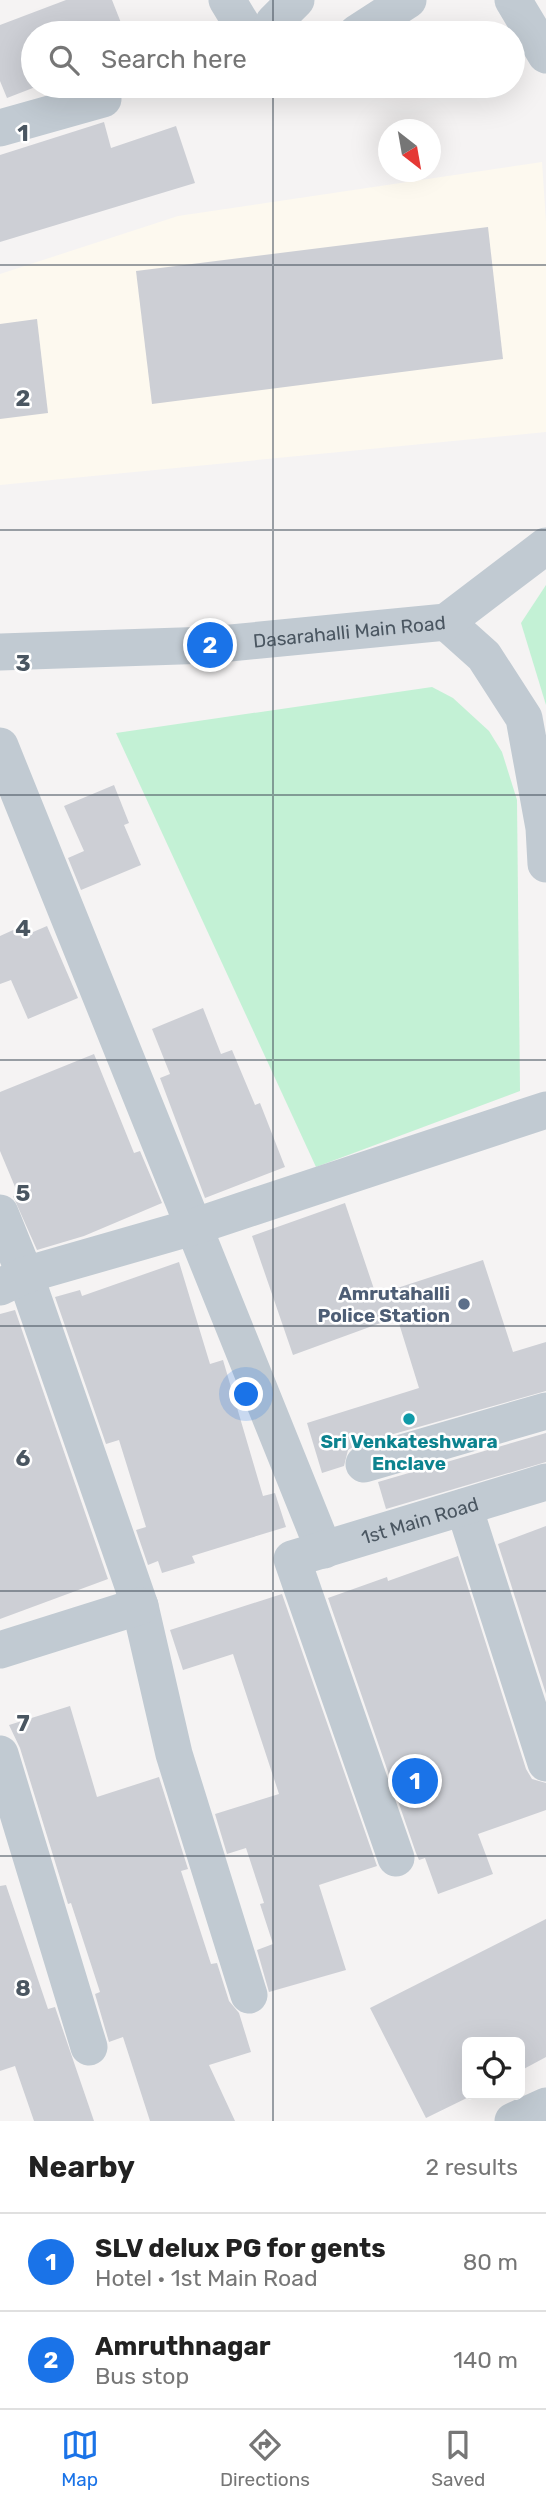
<!DOCTYPE html>
<html lang="en">
<head>
<meta charset="utf-8">
<style>
  :root { --surface:#fff; --page:#f6f6f6; --text:#222; --muted:#767676; --line:#e0e0e0; --accent:#1a73e8 }
  body { margin:0; font-family:Rubik,sans-serif; background:var(--page); color:var(--text) }
  .controls { position:absolute; right:21px; bottom:21px; display:grid; overflow:hidden; border-radius:10px; box-shadow:0 7px 28px #0002 }
  .controls button { width:63px; height:63px; display:grid; place-items:center; padding:0; border:0; border-bottom:2px solid var(--line); background:var(--surface); color:var(--text); font:35px sans-serif }
  .compass { position:absolute; left:378px; top:119px; width:63px; height:63px; border-radius:50%; background:var(--surface); box-shadow:0 7px 28px #0002; rotate:149deg }
  .you { position:absolute; left:247px; top:1395px; width:24px; height:24px; margin:-18px; border:5px solid #fff; border-radius:50%; background:#1a73e8; box-shadow:0 0 0 10px #1a73e833 }
  .badge { display:grid; place-items:center; width:46px; height:46px; border-radius:50%; background:var(--accent); color:#fff; font-size:23px; font-weight:700 }
  .pin { position:absolute; translate:-50% -50%; border:4px solid #fff; box-shadow:0 2px 7px #0006 }
  .list { margin:0; padding:0; list-style:none }
  h2 { display:flex; justify-content:space-between; align-items:center; height:91px; margin:0; padding:0 28px; font-size:30px }
  h2 small { font-size:23px; font-weight:400; color:var(--muted) }
  .list li { display:grid; grid-template-columns:46px 1fr auto; gap:21px; align-items:center; box-sizing:border-box; height:98px; padding:0 28px; border-top:2px solid var(--line) }
  .list b { display:block; font-size:26px; white-space:nowrap }
  .list p { margin:0; font-size:23px; white-space:nowrap; color:var(--muted) }
  .list em { font-size:23px; font-style:normal; color:var(--muted) }
  .icon { flex:none; width:38px; height:38px; fill:none; stroke:currentColor; stroke-width:2; stroke-linecap:round; stroke-linejoin:round }
  .map { position:relative; flex:none; width:546px; height:2121px; overflow:hidden }
  .search { position:absolute; background:var(--surface); box-shadow:0 7px 28px #0002; left:21px; right:21px; top:21px; height:77px; display:flex; align-items:center; gap:18px; box-sizing:border-box; padding:0 24px; border-radius:38px; color:var(--muted); font-size:26px }
  .sheet { height:287px; background:var(--surface) }
  nav { display:flex; justify-content:space-around; align-items:center; box-sizing:border-box; height:98px; border-top:2px solid var(--line); background:var(--surface); font-size:19px; color:var(--muted) }
  nav a { display:grid; justify-items:center; gap:4px }
  nav .on { color:var(--accent) }
  .map>svg:first-child { display:block }
  .commercial { fill:#fdf9ef }
  .green { fill:#c3f1d5 }
  .building { fill:#cdcfd5 }
  .lines { fill:none; stroke-linecap:round; stroke-linejoin:round }
  .minor { stroke:#c1cad2; stroke-width:37 }
  .grid { fill:none; stroke:#4a5661; stroke-width:2; stroke-opacity:0.55 }
  .service-dot { fill:#5c6f8a; stroke:#fff; stroke-width:2.5 }
  .culture-dot { fill:#0f9aa8; stroke:#fff; stroke-width:2.5 }
  .labels { text-anchor:middle; dominant-baseline:central; stroke-width:5; stroke-linejoin:round; paint-order:stroke }
  .street-label { font-size:19px; fill:#4a5661; stroke:#fff }
  .service-label { font-size:19px; font-weight:bold; fill:#4e5e75; stroke:#fff; text-anchor:end }
  .culture-label { font-size:19px; font-weight:bold; fill:#0d838f; stroke:#fff }
  .grid-label { font-size:23px; text-anchor:middle; font-weight:bold; fill:#4a5661; stroke:#fff; stroke-width:5; stroke-linejoin:round; paint-order:stroke }
</style>
</head>
<body>
<div class="map">
<svg width="546" height="2121" viewBox="0 0 546 2121">
  <rect width="100%" height="100%" fill="#f5f3f3"/>
  <polygon class="commercial" points="542,162 546,222 546,432 0,485 0,274 178,216"/>
  <g class="green">
    <polygon points="546,585 546,705 521,623"/>
    <polygon points="432,687 453,698 489,731 502,752 517,800 520,1091 316,1167 116,733"/>
  </g>
  <g class="building">
    <polygon points="66,0 112,0 125,33 33,33 33,86 38,86 7,98 0,81 0,25"/>
    <polygon points="104,122 111,148 176,126 195,183 0,242 0,155"/>
    <polygon points="488,227 503,359 152,404 136,271"/>
    <polygon points="37,319 48,413 0,419 0,324"/>
    <polygon points="114,785 129,823 124,825 141,865 81,890 68,858 84,851 64,806"/>
    <polygon points="22,926 26,935 47,926 78,998 28,1019 11,980 0,984 0,936"/>
    <polygon points="203,1008 221,1054 232,1050 255,1105 260,1103 285,1167 205,1198 160,1078 170,1074 152,1029"/>
    <polygon points="94,1054 134,1153 140,1151 162,1203 84,1236 37,1250 13,1196 18,1194 0,1151 0,1092"/>
    <polygon points="345,1203 376,1295 483,1260 513,1352 546,1342 546,1391 358,1444 348,1450 344,1466 322,1473 307,1423 419,1388 397,1317 293,1355 252,1236"/>
    <polygon points="179,1262 210,1364 223,1360 263,1496 275,1493 286,1527 192,1556 195,1563 162,1573 158,1561 148,1565 136,1530 146,1527 119,1440 106,1444 55,1297 80,1290 82,1296"/>
    <polygon points="15,1310 108,1579 0,1619 0,1314"/>
    <polygon points="546,1433 546,1462 386,1509 378,1482"/>
    <polygon points="546,1526 546,1694 498,1544"/>
    <polygon points="458,1556 526,1769 532,1779 546,1783 546,1810 478,1834 493,1874 438,1894 425,1858 419,1860 416,1853 328,1598 387,1577 388,1581"/>
    <polygon points="282,1594 377,1866 319,1885 346,1970 269,1992 257,1950 273,1944 260,1904 264,1903 246,1848 227,1854 215,1814 279,1794 233,1654 183,1670 170,1630"/>
    <polygon points="70,1706 97,1797 159,1777 188,1869 181,1871 211,1964 217,1963 229,2001 239,2013 251,2052 209,2065 235,2121 150,2121 123,2037 109,2042 95,1994 100,1992 71,1903 68,1904 20,1748 9,1725"/>
    <polygon points="6,1885 48,2009 55,2007 94,2121 34,2121 15,2066 0,2071 0,1886"/>
    <polygon points="546,1919 546,2057 520,2071 520,2042 467,2042 467,2095 473,2095 426,2118 370,2008"/>
  </g>
  <g class="lines">
    <g class="minor">
      <polyline points="227,0 247,33"/>
      <polyline points="513,0 546,55"/>
      <polyline points="269,33 274,22 296,0"/>
      <polyline points="357,33 408,0"/>
      <polyline points="0,128 103,99"/>
      <polyline points="446,622 484,656 524,718 544,828 546,864"/>
      <path id="s1" d="M 0,652 L 210,645 L 446,622 L 546,546"/>
      <polyline points="0,746 324,1550"/>
      <polyline points="0,1213 25,1275 140,1606 174,1754 249,1995"/>
      <polyline points="0,1287 25,1275 196,1226 546,1110"/>
      <polyline points="364,1464 546,1411"/>
      <polyline points="464,1507 546,1763"/>
      <polyline points="0,1650 140,1606"/>
      <polyline points="0,1754 89,2047"/>
      <path id="s2" d="M 396,1858 L 292,1559 L 546,1482"/>
      <polyline points="513,2121 546,2106"/>
    </g>
  </g>
  <path class="grid" d="M 273,0 L 273,33M 273,86 L 273,2121M 0,265 L 546,265M 0,530 L 546,530M 0,795 L 546,795M 0,1060 L 546,1060M 0,1326 L 546,1326M 0,1591 L 546,1591M 0,1856 L 546,1856"/>
  <circle class="service-dot" cx="464" cy="1304" r="7"/>
  <circle class="culture-dot" cx="409" cy="1419" r="7"/>
  <g class="labels">
    <g class="street-label">
      <text stroke="none"><textPath href="#s1" startOffset="350">Dasarahalli Main Road</textPath></text>
      <text stroke="none"><textPath href="#s2" startOffset="450">1st Main Road</textPath></text>
    </g>
    <g class="service-label">
      <text x="450" y="1293">Amrutahalli<tspan x="450" dy="22">Police Station</tspan></text>
    </g>
    <g class="culture-label">
      <text x="409" y="1441">Sri Venkateshwara<tspan x="409" dy="22">Enclave</tspan></text>
    </g>
  </g>
  <g class="grid-label">
    <text x="23" y="141">1</text>
    <text x="23" y="406">2</text>
    <text x="23" y="671">3</text>
    <text x="23" y="936">4</text>
    <text x="23" y="1201">5</text>
    <text x="23" y="1466">6</text>
    <text x="23" y="1731">7</text>
    <text x="23" y="1996">8</text>
  </g>
</svg>
<div class="controls">
<button><svg class="icon" aria-label="locate" viewBox="0 0 24 24"><circle cx="12" cy="12" r="6"/><path d="M12 2v4M12 18v4M2 12h4M18 12h4"/></svg></button>
</div>
<svg class="compass" viewBox="-18 -18 36 36"><path d="M0-13l5 13h-10z" fill="#e53935"/><path d="M0 13l5-13h-10z" fill="#767676"/></svg>
<div class="you"></div>
<div class="pin badge" style="left:415px;top:1781px">1</div>
<div class="pin badge" style="left:210px;top:645px">2</div>
<div class="search"><svg class="icon" aria-label="search" viewBox="0 0 24 24"><circle cx="10" cy="10" r="6"/><path d="M15 15l6 6"/></svg>Search here</div>
</div>
<section class="sheet">
<h2>Nearby<small>2 results</small></h2>
<ul class="list">
<li><span class="badge">1</span><div><b>SLV delux PG for gents</b><p>Hotel · 1st Main Road</p></div><em>80 m</em></li>
<li><span class="badge">2</span><div><b>Amruthnagar</b><p>Bus stop</p></div><em>140 m</em></li>
</ul>
</section>
<nav>
<a class="on"><svg class="icon" aria-label="map" viewBox="0 0 24 24"><path d="M3 6l6-2 6 2 6-2v14l-6 2-6-2-6 2zM9 4v14M15 6v14"/></svg>Map</a>
<a><svg class="icon" aria-label="directions" viewBox="0 0 24 24"><path d="M12 3l9 9-9 9-9-9zM9 14v-3h6M13 9l2 2-2 2"/></svg>Directions</a>
<a><svg class="icon" aria-label="saved" viewBox="0 0 24 24"><path d="M7 4h10v16l-5-4-5 4z"/></svg>Saved</a>
</nav>
</body>
</html>
